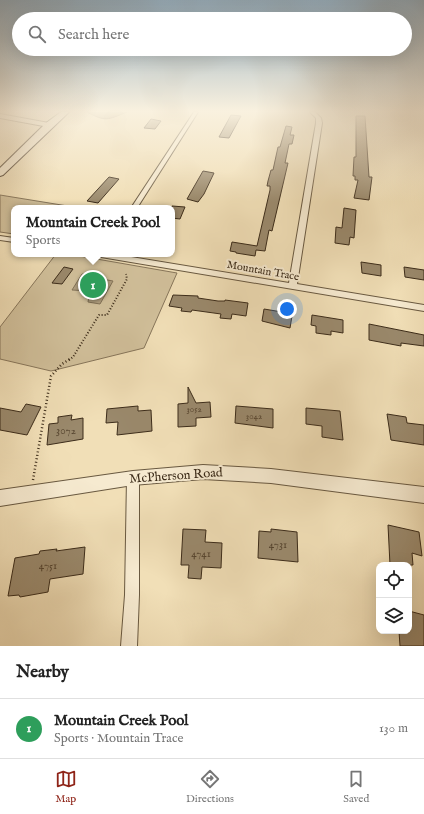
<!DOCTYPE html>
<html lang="en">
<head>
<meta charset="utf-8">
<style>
  :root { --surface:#fff; --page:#f6f6f6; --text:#222; --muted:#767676; --line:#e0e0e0; --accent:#8f2418 }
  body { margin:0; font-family:"IM FELL English",serif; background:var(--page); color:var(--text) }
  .controls { position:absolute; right:12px; bottom:12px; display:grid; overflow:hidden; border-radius:8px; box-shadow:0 4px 16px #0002 }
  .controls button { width:36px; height:36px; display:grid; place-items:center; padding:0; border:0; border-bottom:1px solid var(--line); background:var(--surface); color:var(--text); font:20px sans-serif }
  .you { position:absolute; left:287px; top:309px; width:14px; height:14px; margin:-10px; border:3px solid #fff; border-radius:50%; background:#1a73e8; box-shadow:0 0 0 6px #1a73e833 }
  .badge { display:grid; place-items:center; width:26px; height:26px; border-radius:50%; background:var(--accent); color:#fff; font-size:13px; font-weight:700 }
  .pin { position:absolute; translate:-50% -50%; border:2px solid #fff; box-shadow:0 1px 4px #0006 }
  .popup { position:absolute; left:11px; top:205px; width:164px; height:52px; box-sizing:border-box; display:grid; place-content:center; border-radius:8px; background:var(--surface); filter:drop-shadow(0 1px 3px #0005); font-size:13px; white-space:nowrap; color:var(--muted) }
  .popup b { font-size:15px; color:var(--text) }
  .popup::after { content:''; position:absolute; left:50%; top:100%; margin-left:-8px; border:8px solid transparent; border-top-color:var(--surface) }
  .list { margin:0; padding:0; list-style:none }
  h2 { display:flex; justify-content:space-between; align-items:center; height:52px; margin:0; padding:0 16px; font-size:17px }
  h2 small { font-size:13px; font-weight:400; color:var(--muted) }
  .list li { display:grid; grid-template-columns:26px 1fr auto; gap:12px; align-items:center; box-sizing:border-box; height:60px; padding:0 16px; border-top:1px solid var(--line) }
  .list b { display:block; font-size:15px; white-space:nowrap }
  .list p { margin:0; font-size:13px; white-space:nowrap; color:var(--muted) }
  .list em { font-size:13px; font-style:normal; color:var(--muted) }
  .icon { flex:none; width:22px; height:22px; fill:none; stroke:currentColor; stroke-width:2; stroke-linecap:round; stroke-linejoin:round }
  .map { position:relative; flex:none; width:424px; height:646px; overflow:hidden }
  .search { position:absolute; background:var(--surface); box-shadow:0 4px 16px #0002; left:12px; right:12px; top:12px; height:44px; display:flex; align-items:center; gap:10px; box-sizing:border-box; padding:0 14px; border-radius:22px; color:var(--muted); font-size:15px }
  .sheet { height:112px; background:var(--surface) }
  nav { display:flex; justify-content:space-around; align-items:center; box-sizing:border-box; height:56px; border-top:1px solid var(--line); background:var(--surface); font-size:11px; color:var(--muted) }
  nav a { display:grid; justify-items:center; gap:2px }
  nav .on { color:var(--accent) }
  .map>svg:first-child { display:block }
  .green { fill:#d2c19c; stroke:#87765b }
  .water { fill:#b3a282; stroke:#837358 }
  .building { fill:#9a896c; stroke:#3c2c1a }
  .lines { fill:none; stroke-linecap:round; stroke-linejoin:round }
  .minor-casing { stroke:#695941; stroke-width:2 }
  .tertiary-casing { stroke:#695941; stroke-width:2 }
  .secondary-casing { stroke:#3c2c1a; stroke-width:2 }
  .path-far1 { stroke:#3c2c1a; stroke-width:2; stroke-dasharray:1 2; stroke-linecap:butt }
  .path { stroke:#3c2c1a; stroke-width:2.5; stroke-dasharray:1 2.5; stroke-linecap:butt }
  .minor { fill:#f6ead0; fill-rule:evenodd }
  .tertiary { fill:#f6ead0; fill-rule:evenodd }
  .secondary { fill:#f6ead0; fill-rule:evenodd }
  .labels { text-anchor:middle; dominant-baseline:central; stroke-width:4; stroke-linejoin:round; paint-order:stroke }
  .number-label { font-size:9px; fill:#54432e }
  .street-label { font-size:11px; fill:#3c2c1a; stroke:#f6ead0 }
  .near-number-label { font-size:11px; fill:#54432e }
  .near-street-label { font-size:13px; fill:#3c2c1a; stroke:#f6ead0 }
</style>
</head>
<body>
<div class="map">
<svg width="424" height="646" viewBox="0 0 424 646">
  <rect width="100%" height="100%" fill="#f1dfb7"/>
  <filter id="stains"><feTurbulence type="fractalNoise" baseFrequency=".005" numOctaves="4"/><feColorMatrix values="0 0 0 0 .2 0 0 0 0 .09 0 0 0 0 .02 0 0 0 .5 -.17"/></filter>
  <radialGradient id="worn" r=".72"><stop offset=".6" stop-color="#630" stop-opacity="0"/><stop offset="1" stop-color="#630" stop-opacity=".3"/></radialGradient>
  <g class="green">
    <polygon points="0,195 80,208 14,208 14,234 0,232"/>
    <polygon points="56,254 68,254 177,273 144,348 51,371 0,359 0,327"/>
  </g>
  <g class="water">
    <path d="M 87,112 L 127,112 C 107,120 106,122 87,112 Z"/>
    <polygon points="82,274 85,274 85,276 113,281 100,304 88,302 90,291 72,290"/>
  </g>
  <g class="building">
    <polygon points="231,115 241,116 229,138 219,137"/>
    <polygon points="356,116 365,116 369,177 372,177 369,200 354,198 358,180 355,180 355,176 353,176 354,157 356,157"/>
    <polygon points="151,119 161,121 155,129 144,128"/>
    <polygon points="286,126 292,127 290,135 294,135 292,144 289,144 285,163 288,163 272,231 269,230 265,251 256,250 255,256 236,253 236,252 230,251 232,242 257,246 270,190 270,186 267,186 268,181 271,170 273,170 278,147 280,147"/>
    <polygon points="203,171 214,173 204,194 198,202 187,199"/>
    <polygon points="109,177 119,179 98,203 87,201"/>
    <polygon points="172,206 185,207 180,219 172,218"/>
    <polygon points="344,208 356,210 354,238 350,237 349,245 335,243 336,227 342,228"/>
    <polygon points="361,262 381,265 381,276 362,273"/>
    <polygon points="64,267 73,269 62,284 52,283"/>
    <polygon points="404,267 424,270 424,280 405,277"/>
    <polygon points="173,295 198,296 198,298 218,301 225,301 225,300 248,303 246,316 232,314 231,319 220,318 221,314 192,310 191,312 181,311 182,308 169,306"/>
    <polygon points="264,309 282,312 282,314 292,316 290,328 262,321"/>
    <polygon points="312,315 343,320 343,333 331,331 331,335 316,333 316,326 311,325"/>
    <polygon points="369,324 424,335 424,346 401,343 401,346 369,340"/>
    <polygon points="188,387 196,403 210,402 211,417 196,418 196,426 178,427 178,404 188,403"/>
    <polygon points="26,404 41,407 27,435 0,430 0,408 21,412"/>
    <polygon points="138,406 138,411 151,410 152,431 117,435 118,422 106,423 107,409"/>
    <polygon points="236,406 273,409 273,428 235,423"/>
    <polygon points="306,408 340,411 343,440 322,437 322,426 306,424"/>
    <polygon points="387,414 406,417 407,423 424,425 424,445 391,440"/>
    <polygon points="72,415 71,420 83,418 83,439 47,445 49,424 58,423 58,417"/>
    <polygon points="388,525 419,532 422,556 412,553 413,565 390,565"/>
    <polygon points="183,529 206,530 205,542 222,543 221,568 202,567 201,579 188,578 189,565 181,565"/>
    <polygon points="271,529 297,532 298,562 258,558 259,531 271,532"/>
    <polygon points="85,547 83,574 50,579 48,592 20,597 19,595 8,596 15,558 39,554 40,551 57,549 56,551"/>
    <polygon points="409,611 424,615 424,646 400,646 399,631 409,631"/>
  </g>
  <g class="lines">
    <g class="minor-casing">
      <g id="minor">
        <polygon points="194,112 198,112 137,208 131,208"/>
        <polygon points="310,112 315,112 321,118 322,123 297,284 424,305 424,311 95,256 94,254 113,254 289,283 316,123 316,118"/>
        <polygon points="0,114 49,123 52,125 49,127 0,118"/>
        <polygon points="0,236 14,238 14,242 0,240"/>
        <polygon points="133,472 137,474 139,478 139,595 137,646 121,646 125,595 127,478 129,474"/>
      </g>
    </g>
    <g class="tertiary-casing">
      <polygon id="tertiary" points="203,465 271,469 424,487 424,503 271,483 203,479 133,485 0,506 0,490 133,471"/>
    </g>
    <g class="secondary-casing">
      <polygon id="secondary" points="61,112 69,112 3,175 0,176 0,168 46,123"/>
    </g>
    <polyline class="path-far1" points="69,360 73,357 99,315 107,315 127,279 126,274"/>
    <polyline class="path" points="33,480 51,376 62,364 70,359"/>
    <use href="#minor" class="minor"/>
    <use href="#tertiary" class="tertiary"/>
    <use href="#secondary" class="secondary"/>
  </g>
  <linearGradient id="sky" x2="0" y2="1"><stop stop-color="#93adbf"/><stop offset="0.55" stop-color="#f9f1df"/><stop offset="1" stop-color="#f9f1df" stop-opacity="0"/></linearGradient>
  <rect width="424" height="202" fill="url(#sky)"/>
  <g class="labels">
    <g class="number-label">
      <text x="194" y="409">3052</text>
      <text x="254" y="416">3042</text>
    </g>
    <g class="street-label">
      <text transform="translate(263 271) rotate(10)">Mountain Trace</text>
    </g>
    <g class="near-number-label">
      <text x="66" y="431">3072</text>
      <text x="278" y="545">4731</text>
      <text x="201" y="554">4741</text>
      <text x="48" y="566">4751</text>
    </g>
    <g class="near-street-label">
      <text transform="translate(176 476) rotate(-4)">McPherson Road</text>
    </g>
  </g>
  <rect width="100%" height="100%" filter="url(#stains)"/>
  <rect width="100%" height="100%" fill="url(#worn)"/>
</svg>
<div class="controls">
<button><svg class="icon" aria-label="locate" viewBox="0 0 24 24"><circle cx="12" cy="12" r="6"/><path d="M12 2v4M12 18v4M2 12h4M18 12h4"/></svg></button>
<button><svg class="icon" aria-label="layers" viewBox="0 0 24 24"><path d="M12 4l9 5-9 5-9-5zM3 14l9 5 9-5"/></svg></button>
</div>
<div class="you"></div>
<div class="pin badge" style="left:93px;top:285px;background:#2e9e5b">1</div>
<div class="popup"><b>Mountain Creek Pool</b>Sports</div>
<div class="search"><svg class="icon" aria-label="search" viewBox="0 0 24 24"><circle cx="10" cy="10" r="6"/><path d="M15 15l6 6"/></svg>Search here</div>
</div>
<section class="sheet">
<h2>Nearby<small></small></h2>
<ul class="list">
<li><span class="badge" style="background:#2e9e5b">1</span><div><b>Mountain Creek Pool</b><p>Sports · Mountain Trace</p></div><em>130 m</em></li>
</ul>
</section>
<nav>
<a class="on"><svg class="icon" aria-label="map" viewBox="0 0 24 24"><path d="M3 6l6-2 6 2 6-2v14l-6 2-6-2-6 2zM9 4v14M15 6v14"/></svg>Map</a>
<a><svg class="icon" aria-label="directions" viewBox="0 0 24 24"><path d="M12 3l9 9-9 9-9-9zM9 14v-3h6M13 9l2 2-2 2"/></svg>Directions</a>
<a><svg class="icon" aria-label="saved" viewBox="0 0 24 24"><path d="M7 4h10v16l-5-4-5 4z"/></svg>Saved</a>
</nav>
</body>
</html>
